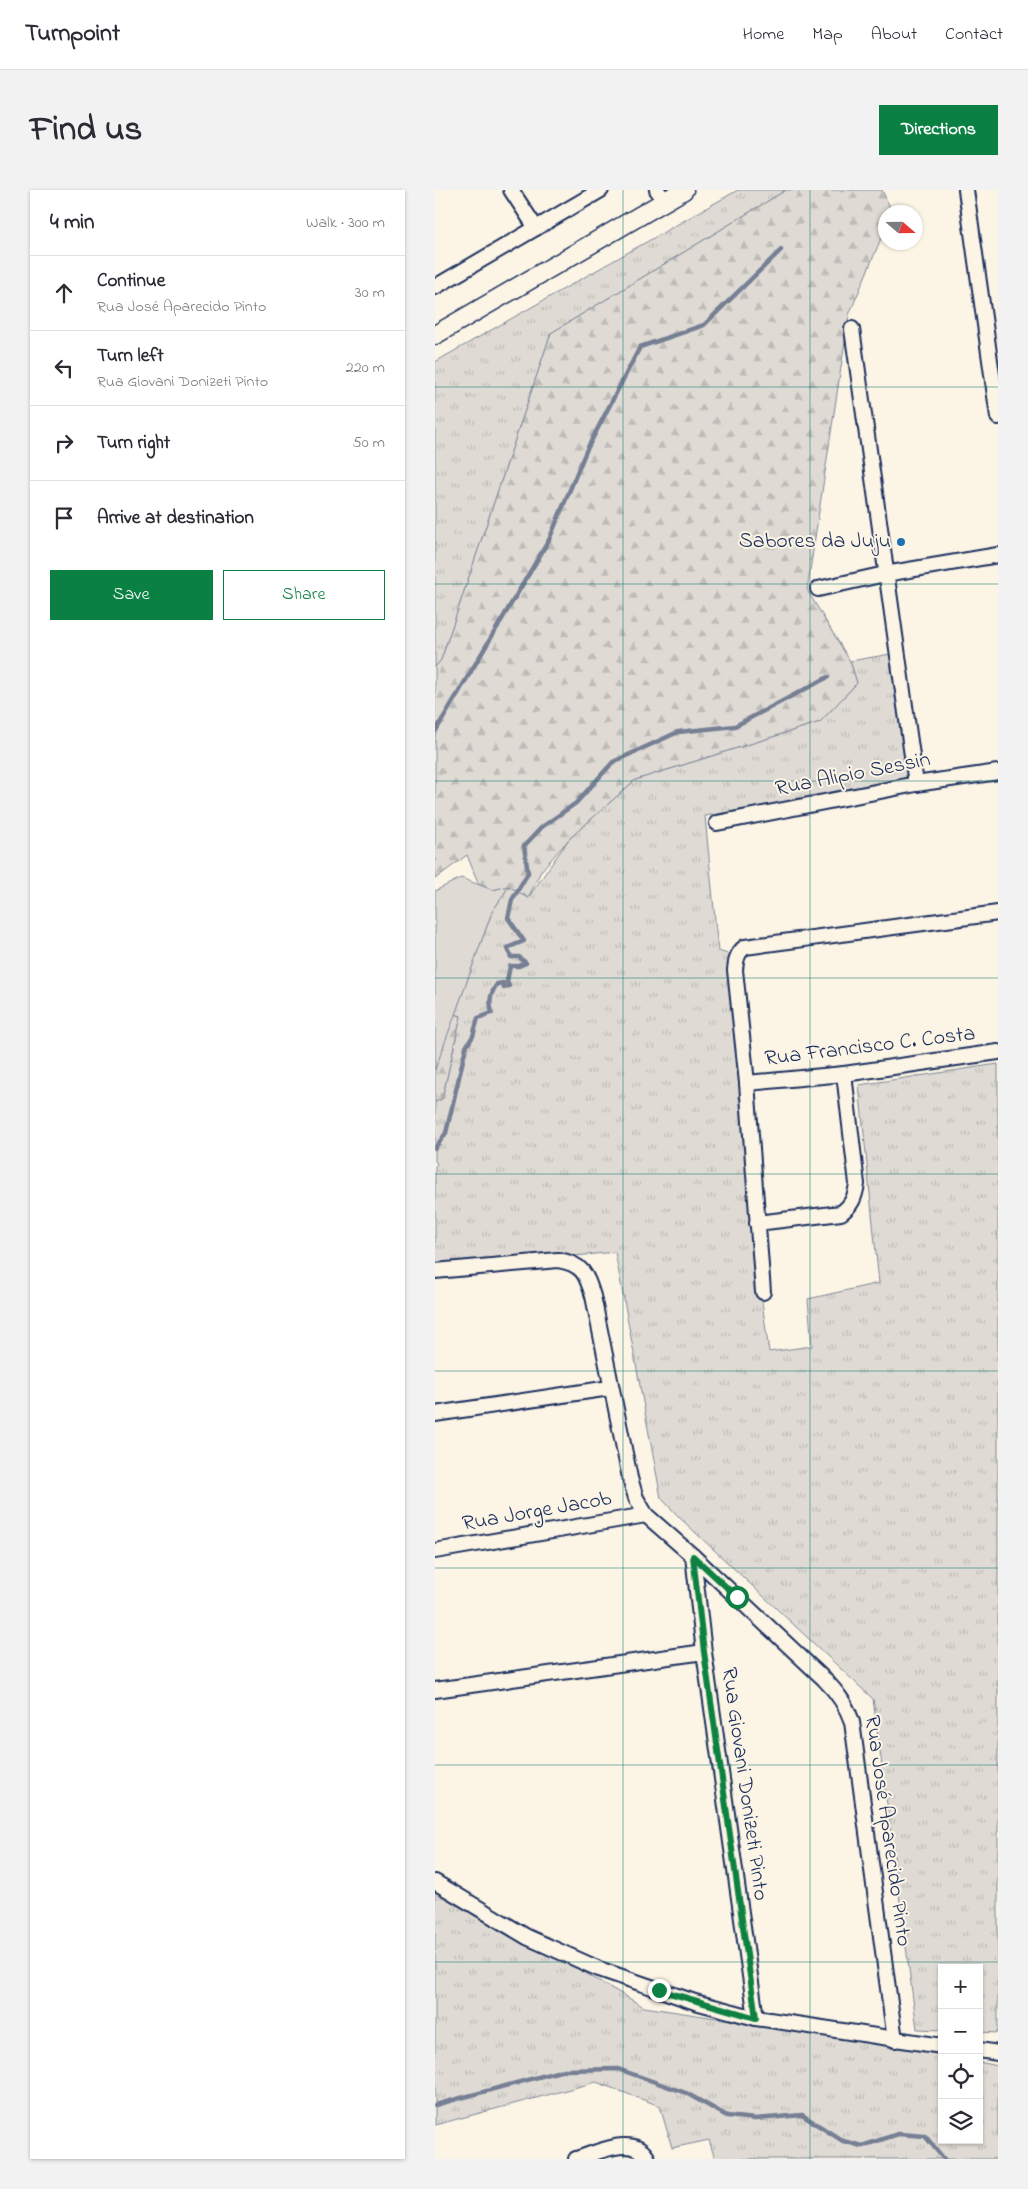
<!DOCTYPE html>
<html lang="en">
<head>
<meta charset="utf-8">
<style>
  :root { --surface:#fff; --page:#f2f2f3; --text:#2b2b33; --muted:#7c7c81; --line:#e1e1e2; --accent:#0b8043 }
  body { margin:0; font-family:"Indie Flower",sans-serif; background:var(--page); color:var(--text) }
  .controls { position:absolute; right:15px; bottom:15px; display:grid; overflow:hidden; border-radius:0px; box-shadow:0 1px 4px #0004 }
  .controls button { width:45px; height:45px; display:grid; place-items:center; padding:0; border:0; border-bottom:1px solid var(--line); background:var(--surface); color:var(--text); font:25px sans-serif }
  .compass { position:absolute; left:443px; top:15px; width:45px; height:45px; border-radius:50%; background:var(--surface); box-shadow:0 1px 4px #0004; rotate:110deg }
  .stop { position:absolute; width:15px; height:15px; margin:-11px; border:4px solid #0b8043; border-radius:50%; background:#fff }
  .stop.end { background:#0b8043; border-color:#fff; box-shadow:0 1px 5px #0008 }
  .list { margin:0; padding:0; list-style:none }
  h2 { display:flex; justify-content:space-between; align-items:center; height:65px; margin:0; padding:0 20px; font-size:21px }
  h2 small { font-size:16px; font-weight:400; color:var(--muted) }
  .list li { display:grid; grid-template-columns:32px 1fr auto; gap:15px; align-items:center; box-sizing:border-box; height:75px; padding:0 20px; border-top:1px solid var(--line) }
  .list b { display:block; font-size:19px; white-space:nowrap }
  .list p { margin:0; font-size:16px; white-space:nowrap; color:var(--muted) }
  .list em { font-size:16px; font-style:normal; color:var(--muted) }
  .actions { display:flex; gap:10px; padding:15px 20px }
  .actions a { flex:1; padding:11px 0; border:1px solid var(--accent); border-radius:0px; text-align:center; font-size:18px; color:var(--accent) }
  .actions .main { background:var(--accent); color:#fff }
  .icon { flex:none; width:28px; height:28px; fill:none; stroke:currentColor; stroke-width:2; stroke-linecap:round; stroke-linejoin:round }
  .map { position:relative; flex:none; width:563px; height:1969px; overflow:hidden; border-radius:0px }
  header { display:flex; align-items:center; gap:30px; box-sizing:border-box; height:70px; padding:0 25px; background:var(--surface); border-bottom:1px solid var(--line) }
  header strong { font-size:24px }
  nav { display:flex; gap:28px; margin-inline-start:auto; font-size:18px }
  .intro { display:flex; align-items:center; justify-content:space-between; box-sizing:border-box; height:120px; padding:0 30px }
  h1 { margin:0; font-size:35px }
  .button { padding:12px 22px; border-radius:0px; background:var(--accent); color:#fff; font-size:18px; font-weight:700 }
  main { display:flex; gap:30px; padding:0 30px }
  aside { flex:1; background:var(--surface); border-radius:0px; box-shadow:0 1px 4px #0004 }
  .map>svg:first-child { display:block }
  .grass { fill:url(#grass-tufts); stroke:#7d8599 }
  .forest { fill:url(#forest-firs); stroke:#7d8599 }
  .pitch { fill:#dfdbd4; stroke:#7d8599 }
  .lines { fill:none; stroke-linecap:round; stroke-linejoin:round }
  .stream { stroke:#767f94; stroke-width:4.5 }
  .minor-casing { stroke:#1b2f5e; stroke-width:18 }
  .major-casing { stroke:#1b2f5e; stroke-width:21 }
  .minor { stroke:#fcf5e5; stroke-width:14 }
  .major { stroke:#fcf5e5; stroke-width:18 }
  .route { stroke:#0b8043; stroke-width:6 }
  .grid { fill:none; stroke:#0f766e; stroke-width:1; stroke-opacity:0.55 }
  .poi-dot { fill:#1f6fb2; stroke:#fcf5e5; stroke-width:2 }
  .labels { text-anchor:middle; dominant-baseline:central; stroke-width:4; stroke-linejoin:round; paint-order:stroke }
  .poi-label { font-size:22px; fill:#1b2f5e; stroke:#fcf5e5; text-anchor:end }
  .street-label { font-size:22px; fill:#1b2f5e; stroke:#fcf5e5 }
</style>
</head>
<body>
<header>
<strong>Turnpoint</strong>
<nav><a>Home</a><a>Map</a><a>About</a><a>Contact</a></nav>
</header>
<div class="intro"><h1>Find us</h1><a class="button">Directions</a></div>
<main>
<aside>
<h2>4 min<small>Walk · 300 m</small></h2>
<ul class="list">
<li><svg class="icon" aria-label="ahead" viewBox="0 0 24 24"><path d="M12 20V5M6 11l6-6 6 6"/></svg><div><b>Continue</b><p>Rua José Aparecido Pinto</p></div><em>30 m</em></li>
<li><svg class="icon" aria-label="left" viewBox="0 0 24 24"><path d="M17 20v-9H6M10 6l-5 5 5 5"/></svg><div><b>Turn left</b><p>Rua Giovani Donizeti Pinto</p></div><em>220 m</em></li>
<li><svg class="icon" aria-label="right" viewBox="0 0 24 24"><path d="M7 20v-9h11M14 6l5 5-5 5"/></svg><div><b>Turn right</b></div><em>50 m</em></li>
<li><svg class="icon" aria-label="arrive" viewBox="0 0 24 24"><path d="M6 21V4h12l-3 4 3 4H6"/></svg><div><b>Arrive at destination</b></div></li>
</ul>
<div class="actions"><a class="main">Save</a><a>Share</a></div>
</aside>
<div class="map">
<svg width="563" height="1969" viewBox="0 0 563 1969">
  <defs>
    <pattern id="grass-tufts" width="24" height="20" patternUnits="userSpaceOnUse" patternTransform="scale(1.25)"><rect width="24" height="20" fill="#dfdbd4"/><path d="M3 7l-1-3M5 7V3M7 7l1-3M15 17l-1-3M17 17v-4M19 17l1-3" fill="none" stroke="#bfbcb8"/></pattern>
    <pattern id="forest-firs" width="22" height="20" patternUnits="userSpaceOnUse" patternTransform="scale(1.25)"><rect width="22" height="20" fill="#dfdbd4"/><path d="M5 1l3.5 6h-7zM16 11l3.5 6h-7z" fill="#bfbcb8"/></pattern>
  </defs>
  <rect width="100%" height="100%" fill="#fcf5e5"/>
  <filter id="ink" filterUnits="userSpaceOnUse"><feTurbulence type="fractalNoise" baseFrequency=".02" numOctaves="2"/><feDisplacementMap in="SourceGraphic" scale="10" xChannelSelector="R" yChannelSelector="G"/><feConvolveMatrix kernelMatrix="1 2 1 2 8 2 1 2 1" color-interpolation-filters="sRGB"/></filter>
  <g filter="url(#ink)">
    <g class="grass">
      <polygon points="303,0 351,0 116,143 6,470 0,477 0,172"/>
      <polygon points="456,464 475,578 469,592 270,626 283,761 296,765 317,1040 334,1162 377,1156 373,1109 444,1093 424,895 563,874 563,1843 544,1842 544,1778 507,1778 507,1840 482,1839 438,1509 246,1329 226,1308 180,1062 0,1080 0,976 2,974 0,971 0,912 7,909 26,826 20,824 57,722 74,696 93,708 134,649 200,590 385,532 422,493 415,471"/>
      <polygon points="0,1696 209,1817 464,1856 507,1865 507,1950 544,1950 544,1872 563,1876 563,1969 280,1969 274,1950 237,1958 225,1916 161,1892 0,1935"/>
    </g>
    <g class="forest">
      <polygon points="351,0 447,0 457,22 450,22 450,39 414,125 372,400 415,471 422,493 385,532 200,590 134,649 106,681 93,708 74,696 58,700 44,695 32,665 0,689 0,477 6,470 116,143"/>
      <polygon points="10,822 26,826 7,909 0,912 0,851"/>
    </g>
    <polygon class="pitch" points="26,688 58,700 74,696 57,722 0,880 0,701"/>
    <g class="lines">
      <g class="stream">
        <polyline points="0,542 114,350 151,261 205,157 269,135 346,60"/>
        <path d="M 0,958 L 11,943 L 31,857 L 38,846 L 43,828 L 57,823 C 54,812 55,804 62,794 L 68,793 L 69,798 L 74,796 L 72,791 L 75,776 L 84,776 L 91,773 L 84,767 L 76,767 L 72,758 L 89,751 L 73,728 L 77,710 L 93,683 L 89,656 L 107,637 L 141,613 L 178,572 L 243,542 L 300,536 L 393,487"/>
        <polyline points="0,1915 129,1880 183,1879 251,1903 292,1926 320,1929 367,1925 408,1951 427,1956 463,1944 490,1946 509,1969"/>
      </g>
      <g class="minor-casing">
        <g id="minor">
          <polyline points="76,0 101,38"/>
          <polyline points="222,0 230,11"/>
          <polyline points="531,0 563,227"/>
          <polyline points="0,97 166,0"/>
          <polyline points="417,139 481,594"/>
          <polyline points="383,399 450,384 563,365"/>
          <polyline points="282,633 481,594 563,582"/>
          <polyline points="312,893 409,884 563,862"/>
          <path d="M 322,1033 L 406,1023 C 417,1015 420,1007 422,994 L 409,884"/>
          <path d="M 0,1081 L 123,1070 C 148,1074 151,1084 158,1106 L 195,1288 L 201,1308 L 211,1325 L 258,1366 L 389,1489 C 402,1502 411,1514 417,1532 L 460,1850"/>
          <path d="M 328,1102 L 312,893 L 300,780 C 301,770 302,763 310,757 L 563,723"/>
          <polyline points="0,1224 175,1198"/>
          <polyline points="0,1361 211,1325"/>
          <polyline points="258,1366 269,1462 321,1828"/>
          <polyline points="0,1500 269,1462"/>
          <polyline points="0,1692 92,1747 164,1779 260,1812 321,1828 507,1856"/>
          <polyline points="544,1860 563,1863"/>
          <path d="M 141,1969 C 162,1963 200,1943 213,1969"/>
        </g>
      </g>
      <g class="major-casing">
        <polyline id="major" points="0,145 249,0"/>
      </g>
      <use href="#minor" class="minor"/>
      <use href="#major" class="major"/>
    </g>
  </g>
  <g class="lines" filter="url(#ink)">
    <polyline class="route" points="224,1800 321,1828 269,1462 258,1366 302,1407"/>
  </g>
  <path class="grid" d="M 188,0 L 188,1969M 375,0 L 375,1969M 0,197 L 563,197M 0,394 L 563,394M 0,591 L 563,591M 0,788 L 563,788M 0,984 L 563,984M 0,1181 L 563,1181M 0,1378 L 563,1378M 0,1575 L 563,1575M 0,1772 L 563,1772"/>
  <circle class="poi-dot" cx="466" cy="352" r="5"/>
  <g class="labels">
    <g class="poi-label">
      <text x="456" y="352">Sabores da Juju</text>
    </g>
    <g class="street-label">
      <text transform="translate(418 585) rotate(-11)">Rua Alipio Sessin</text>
      <text transform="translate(435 857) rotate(-7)">Rua Francisco C. Costa</text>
      <text transform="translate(102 1322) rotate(-10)">Rua Jorge Jacob</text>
      <text transform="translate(309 1594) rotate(82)">Rua Giovani Donizeti Pinto</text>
      <text transform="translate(452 1641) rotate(82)">Rua José Aparecido Pinto</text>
    </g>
  </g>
</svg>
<div class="controls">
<button>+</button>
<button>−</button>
<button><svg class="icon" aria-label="locate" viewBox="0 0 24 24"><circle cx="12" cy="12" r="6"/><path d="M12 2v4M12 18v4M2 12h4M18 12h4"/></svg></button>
<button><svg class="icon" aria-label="layers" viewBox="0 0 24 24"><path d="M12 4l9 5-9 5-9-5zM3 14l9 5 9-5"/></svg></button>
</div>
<svg class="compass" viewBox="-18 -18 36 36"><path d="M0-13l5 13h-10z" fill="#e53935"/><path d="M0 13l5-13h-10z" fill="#7c7c81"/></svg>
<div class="stop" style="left:302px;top:1407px"></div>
<div class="stop end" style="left:224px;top:1800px"></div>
</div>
</main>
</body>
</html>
